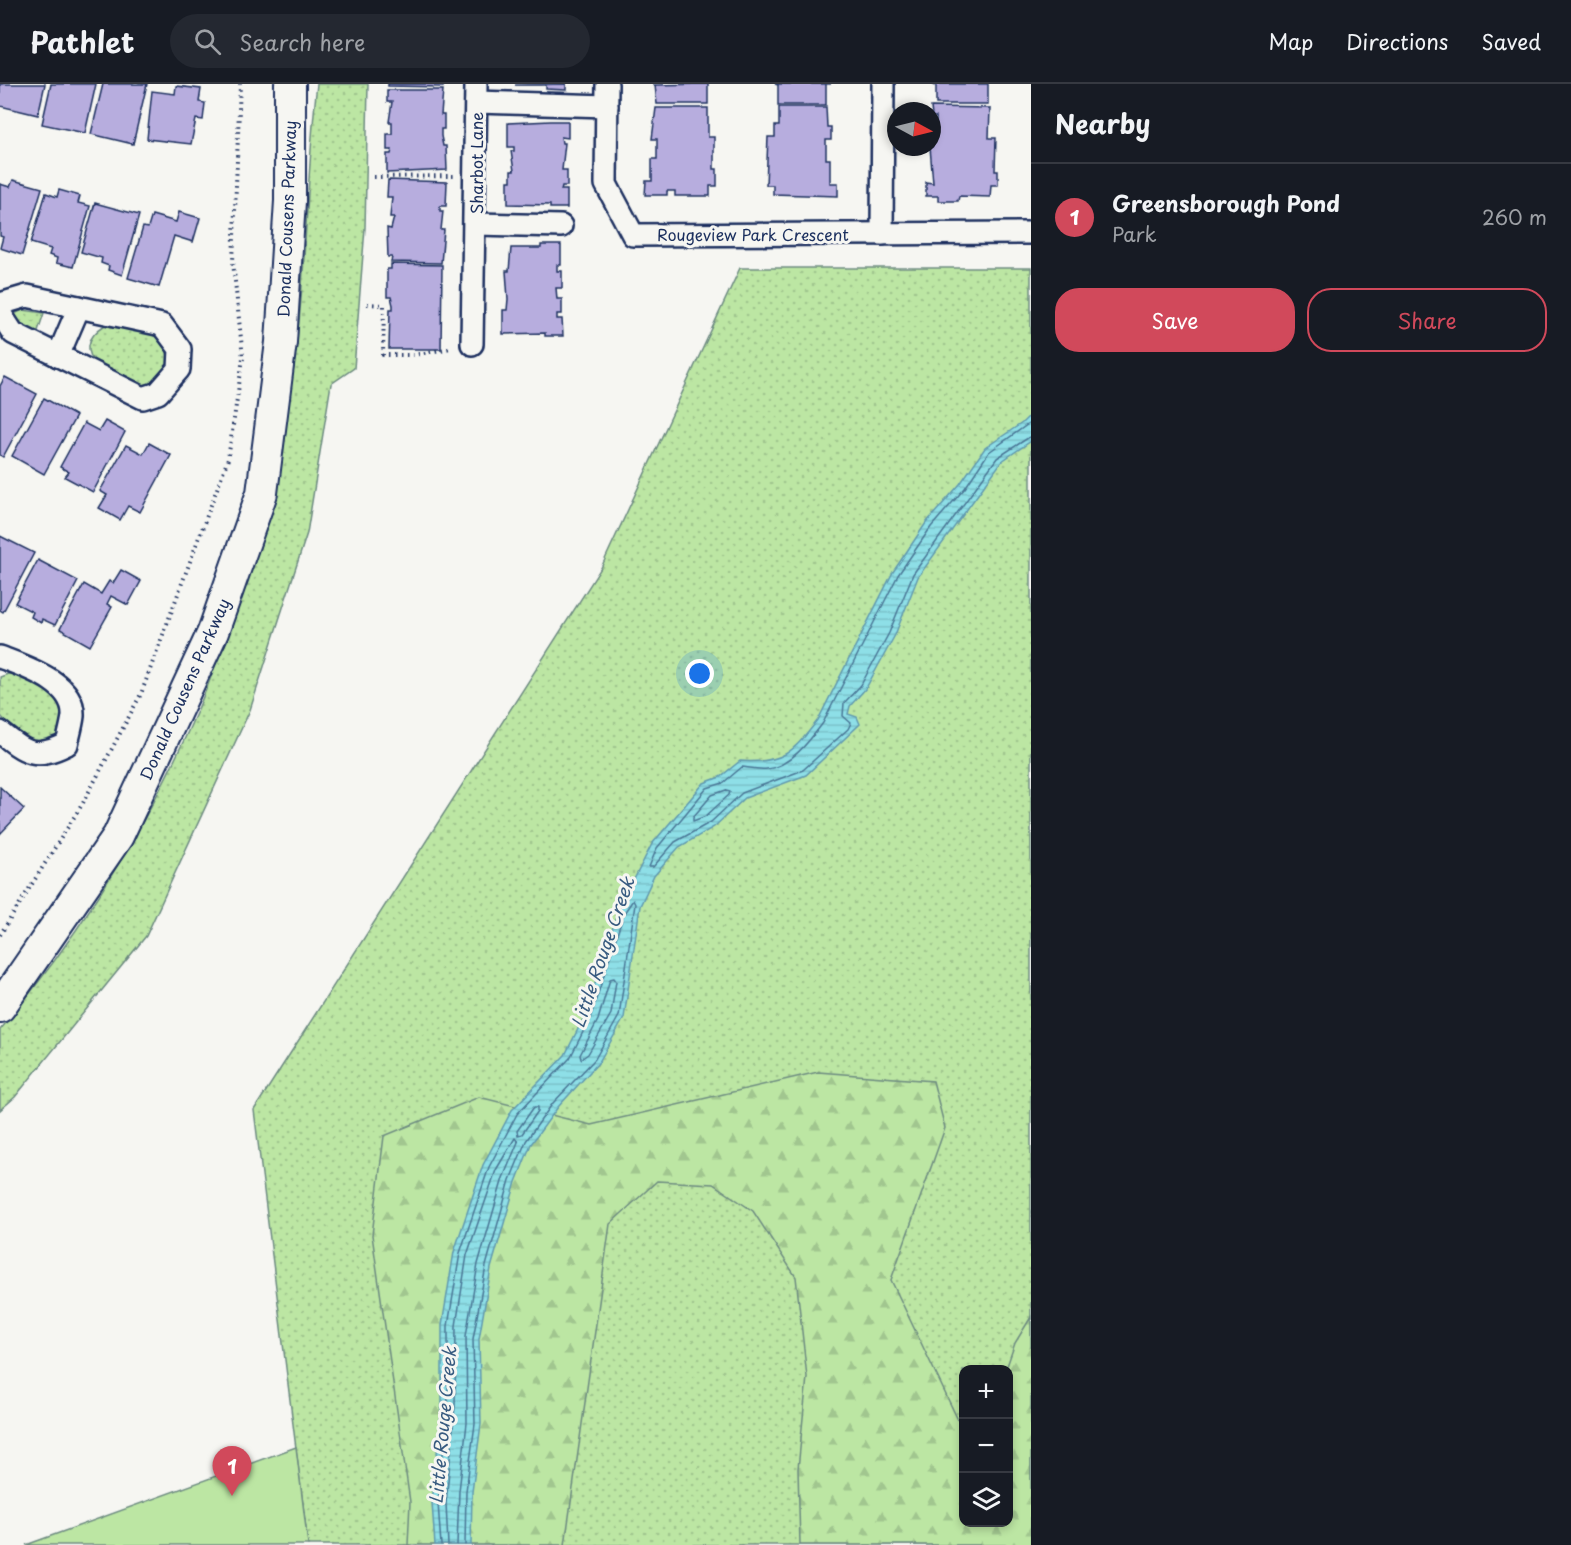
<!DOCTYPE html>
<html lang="en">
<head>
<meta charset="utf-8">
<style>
  :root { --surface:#171b24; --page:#242831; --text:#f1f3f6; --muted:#9ea1a6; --line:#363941; --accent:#d1495b }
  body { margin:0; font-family:"Playpen Sans",sans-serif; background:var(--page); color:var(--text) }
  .controls { position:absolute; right:18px; bottom:18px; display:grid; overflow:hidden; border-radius:12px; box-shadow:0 3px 9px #0003 }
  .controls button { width:54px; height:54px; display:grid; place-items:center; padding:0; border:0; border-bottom:2px solid var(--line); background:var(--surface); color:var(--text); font:30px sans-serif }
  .compass { position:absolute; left:887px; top:18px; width:54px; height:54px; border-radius:50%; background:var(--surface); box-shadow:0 3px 9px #0003; rotate:97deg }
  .you { position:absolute; left:700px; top:590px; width:21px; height:21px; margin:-15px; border:4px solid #fff; border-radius:50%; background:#1a73e8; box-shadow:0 0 0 9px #1a73e833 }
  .badge { display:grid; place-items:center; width:39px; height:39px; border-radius:50%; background:var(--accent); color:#fff; font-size:20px; font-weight:700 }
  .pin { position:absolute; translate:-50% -50px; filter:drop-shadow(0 2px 3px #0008) }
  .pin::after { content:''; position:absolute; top:32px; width:21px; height:18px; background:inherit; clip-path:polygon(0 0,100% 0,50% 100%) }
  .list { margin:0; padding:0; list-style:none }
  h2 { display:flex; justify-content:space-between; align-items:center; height:78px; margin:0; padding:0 24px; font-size:26px }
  h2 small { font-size:20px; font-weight:400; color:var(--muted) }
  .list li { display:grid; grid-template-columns:39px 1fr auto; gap:18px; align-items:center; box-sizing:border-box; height:108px; padding:0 24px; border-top:2px solid var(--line) }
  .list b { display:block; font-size:22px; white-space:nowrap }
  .list p { margin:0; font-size:20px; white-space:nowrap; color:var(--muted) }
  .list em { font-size:20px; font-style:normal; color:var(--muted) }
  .actions { display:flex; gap:12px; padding:18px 24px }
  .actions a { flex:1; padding:14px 0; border:2px solid var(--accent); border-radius:24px; text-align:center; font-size:21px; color:var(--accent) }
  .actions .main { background:var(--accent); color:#fff }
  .icon { flex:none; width:33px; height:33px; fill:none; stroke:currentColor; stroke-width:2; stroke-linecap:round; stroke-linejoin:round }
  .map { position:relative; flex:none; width:1031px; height:1461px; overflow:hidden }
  header { display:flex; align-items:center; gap:36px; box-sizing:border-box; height:84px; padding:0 30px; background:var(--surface); border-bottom:2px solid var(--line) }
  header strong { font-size:28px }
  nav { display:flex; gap:33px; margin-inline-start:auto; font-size:21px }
  .search { width:420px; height:54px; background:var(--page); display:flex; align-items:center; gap:15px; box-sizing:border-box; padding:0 21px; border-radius:33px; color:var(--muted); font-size:22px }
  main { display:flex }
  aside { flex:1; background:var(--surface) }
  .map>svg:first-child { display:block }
  .grass { fill:url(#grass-dots); stroke:#6c8a80; stroke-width:1.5; fill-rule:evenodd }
  .forest { fill:url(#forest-firs); stroke:#6c8a80; stroke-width:1.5 }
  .park { fill:#bce6a3; stroke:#6c8a80; stroke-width:1.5 }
  .water { fill:url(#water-rules); stroke:#6099b0; stroke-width:1.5 }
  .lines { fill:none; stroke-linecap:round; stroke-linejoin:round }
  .shore { stroke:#497595; stroke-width:1.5 }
  .building { fill:#b7adde; stroke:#1b2f5e; stroke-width:1.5 }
  .minor-casing { stroke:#1b2f5e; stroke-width:26 }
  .secondary-casing { stroke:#1b2f5e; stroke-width:34 }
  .path { stroke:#1b2f5e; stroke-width:4; stroke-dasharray:1.5 4.5; stroke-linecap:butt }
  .minor { stroke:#f6f6f2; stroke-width:21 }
  .secondary { stroke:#f6f6f2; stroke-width:30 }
  .labels { text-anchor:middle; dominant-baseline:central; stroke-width:6; stroke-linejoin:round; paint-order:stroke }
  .street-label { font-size:16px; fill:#1b2f5e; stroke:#f6f6f2 }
  .water-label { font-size:18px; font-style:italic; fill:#385b80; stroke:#f6f6f2 }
</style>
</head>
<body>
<header>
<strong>Pathlet</strong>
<div class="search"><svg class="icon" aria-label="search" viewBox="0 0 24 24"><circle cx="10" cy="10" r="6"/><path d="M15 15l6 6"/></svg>Search here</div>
<nav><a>Map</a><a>Directions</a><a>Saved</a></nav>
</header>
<main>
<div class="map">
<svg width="1031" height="1461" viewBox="0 0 1031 1461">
  <defs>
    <pattern id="grass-dots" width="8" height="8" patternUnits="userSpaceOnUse" patternTransform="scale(1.5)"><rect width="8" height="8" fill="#bce6a3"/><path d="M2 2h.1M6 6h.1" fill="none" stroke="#a1c68f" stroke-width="1.8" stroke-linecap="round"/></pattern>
    <pattern id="forest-firs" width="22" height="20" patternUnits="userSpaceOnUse" patternTransform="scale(1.5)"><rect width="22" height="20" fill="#bce6a3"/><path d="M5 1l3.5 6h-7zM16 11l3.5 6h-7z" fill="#a1c68f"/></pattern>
    <pattern id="water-rules" width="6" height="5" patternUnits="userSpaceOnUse" patternTransform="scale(1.5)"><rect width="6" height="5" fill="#8edfe7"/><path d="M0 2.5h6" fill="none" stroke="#7ac0c9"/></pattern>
  </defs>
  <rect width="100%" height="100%" fill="#f6f6f2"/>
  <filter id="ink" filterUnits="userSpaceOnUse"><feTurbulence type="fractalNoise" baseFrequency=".0167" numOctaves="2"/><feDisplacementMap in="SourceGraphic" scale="12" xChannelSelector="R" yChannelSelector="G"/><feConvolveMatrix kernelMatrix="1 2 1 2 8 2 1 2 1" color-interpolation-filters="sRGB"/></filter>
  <g filter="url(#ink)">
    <g class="grass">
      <path d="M 317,0 L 368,0 L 365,144 L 354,284 L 331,300 L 307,449 L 250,626 L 146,852 L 15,1013 L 0,1026 L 0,946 C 81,850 148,740 198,625 C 226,561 244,492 261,425 C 269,395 279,366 285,336 C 307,225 304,112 317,0 Z"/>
      <path d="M 740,184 L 1031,184 L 1031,1461 L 308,1461 L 254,1026 L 601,484 ZM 963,1286 L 1008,1286 L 1008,1438 L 963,1438 Z"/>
      <polygon points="23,226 44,229 37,250 15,238 14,230"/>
      <path d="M 105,241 L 151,250 L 164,258 L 170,279 L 160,297 C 155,298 147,301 142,301 C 113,299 63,268 105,241 Z"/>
      <path d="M 8,590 L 14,590 C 30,599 70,611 64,636 C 63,642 58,648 56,654 C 24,664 21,654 0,631 L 0,593 Z"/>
    </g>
    <polygon class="forest" points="818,988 933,997 945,1044 891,1196 958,1336 963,1335 963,1438 1008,1438 1008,1286 1006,1285 1015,1259 1031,1233 1031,1461 800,1461 798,1385 807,1293 796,1193 753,1127 713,1100 657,1097 610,1140 565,1461 408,1461 410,1418 372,1151 384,1052 479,1013 591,1041"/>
    <polygon class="park" points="296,1363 308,1461 26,1461"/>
    <path class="water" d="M 1031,330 L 1031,357 L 1002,377 L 918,493 L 895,551 L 866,604 L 850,622 L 848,630 L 857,633 L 860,640 L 806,691 L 745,714 L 714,743 L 679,763 L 654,792 L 640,822 L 624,934 L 599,978 L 558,1023 L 531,1060 L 516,1098 L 491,1184 L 479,1255 L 481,1340 L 472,1408 L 471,1461 L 435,1461 L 432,1419 L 442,1320 L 442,1241 L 454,1168 L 483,1081 L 512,1026 L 565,971 L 585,931 L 618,827 L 652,760 L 704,699 L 720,693 L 740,677 C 783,680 792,669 818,636 L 893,488 L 926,439 L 960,400 L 985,364 L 1022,339 Z"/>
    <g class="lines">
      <g class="shore">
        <path d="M 1031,338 L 989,368 L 965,404 L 931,443 L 898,491 L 823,639 C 810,656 790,683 767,685 C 759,686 750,684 742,683 L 723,699 L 707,704 L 657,764 L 649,783 L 653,783 L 675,758 L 711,738 L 742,709 L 803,686 L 848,645 L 851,639 L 843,632 L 844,619 L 861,601 L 889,549 L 913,490 L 997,374 L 1031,352"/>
        <polygon points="726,706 730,707 729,711 706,732 693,737 693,733 712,711"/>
        <polygon points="614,894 616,897 611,930 588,970 581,975 580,971 598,936 610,895"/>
        <polygon points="534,1023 538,1023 538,1027 522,1050 518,1051 517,1047"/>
        <polyline points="441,1461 438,1419 448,1321 448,1242 460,1169 489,1083 517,1030 570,974 590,934 624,829 633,816 635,820 619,932 595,975 553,1019 526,1057 510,1096 486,1182 473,1255 475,1340 466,1407 465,1461"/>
        <polyline points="448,1461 446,1419 455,1321 456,1242 467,1171 496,1086 515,1054 518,1058 503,1094 478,1180 466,1252 467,1339 459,1407 457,1461"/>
      </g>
    </g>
    <g class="building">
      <polygon points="0,0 45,0 38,31 0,22"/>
      <polygon points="51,0 96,0 85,49 42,40"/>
      <polygon points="103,0 147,0 133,60 91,50"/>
      <polygon points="388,0 443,0 443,3 388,2"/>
      <polygon points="566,0 566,6 546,5 546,1 515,1"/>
      <polygon points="708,0 708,20 657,20 655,1 652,1"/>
      <polygon points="775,0 831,0 826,0 826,21 778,21 778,1"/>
      <polygon points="931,0 988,0 988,20 936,20 936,2"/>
      <polygon points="176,2 201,5 199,18 205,19 203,36 196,35 191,60 147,55 152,7 175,10"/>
      <polygon points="387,6 443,6 441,31 444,31 444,45 441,45 441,52 443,62 446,62 447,86 387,89 387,70 391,70 392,66 387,66 387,50 392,50 392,38 389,38 392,18 387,18"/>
      <polygon points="779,23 826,23 827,43 831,43 831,56 826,56 826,75 830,75 830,99 838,99 838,112 773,110 773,101 766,101 768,53 775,53 775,42 779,42"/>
      <polygon points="931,23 990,24 989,54 996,54 995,87 998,87 998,101 991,101 990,113 959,112 958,117 938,117 938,112 926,112 926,98 933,99 930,63 932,63 932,44 936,44 936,33 932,33"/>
      <polygon points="656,24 708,24 708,53 714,53 714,85 717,85 717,102 710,102 710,112 675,112 675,107 667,107 667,111 645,111 646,97 652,97 652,75 657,75 657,55 652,55"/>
      <polygon points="551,37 568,37 568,54 561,53 562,59 565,59 562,86 567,86 567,102 562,102 561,106 567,106 567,124 550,124 550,121 508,120 508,97 511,97 511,87 514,87 511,67 514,67 514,63 508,63 508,39"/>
      <polygon points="13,96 42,104 22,171 0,164 3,153 0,152 0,100 10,103"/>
      <polygon points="388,96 447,98 446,122 440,122 440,127 443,127 441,146 444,146 441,179 391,178 392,173 388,173 387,144 391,145 394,133 390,133 392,113 387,113"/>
      <polygon points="59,106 80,112 78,119 90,122 73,183 56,179 57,174 49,171 51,165 31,159 46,109 57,113"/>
      <polygon points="95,119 139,131 122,191 108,186 109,182 101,179 102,174 81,168"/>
      <polygon points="179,128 200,134 193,158 174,152 159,203 128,194 143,143 148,144 152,131 176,138"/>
      <polygon points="541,161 561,161 561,181 557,181 557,187 562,187 562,204 556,204 557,215 562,215 562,230 557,230 557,235 562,235 563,252 545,252 545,249 503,250 503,226 507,226 508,215 506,187 509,187 511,164 541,164"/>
      <polygon points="391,180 442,181 441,265 389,265 390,225 393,225 393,221 391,213 387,213 387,185 391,185"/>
      <polygon points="5,293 37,310 3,373 0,371 0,302"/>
      <polygon points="44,314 76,332 44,390 12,372"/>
      <polygon points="105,337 125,348 93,408 65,393 69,388 60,383 84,339 99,347"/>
      <polygon points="149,359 171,371 140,428 128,422 120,436 99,424 107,411 100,407 126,361 143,370"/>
      <polygon points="0,452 34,469 3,528 0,526"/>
      <polygon points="38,476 78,497 55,541 42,535 41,539 31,533 33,528 15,519"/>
      <polygon points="121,486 141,497 128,521 111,512 107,520 112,523 90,562 60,545 84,500 101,510 109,497 113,499"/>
      <polygon points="0,703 24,725 0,750"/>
    </g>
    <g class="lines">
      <g class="minor-casing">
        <g id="minor">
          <polyline points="607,0 606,100 633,151 1031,149"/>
          <polyline points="476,18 607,22"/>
          <polyline points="476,140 561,142"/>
          <polyline points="882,150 883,0"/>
          <polyline points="0,220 27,212 162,241 180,265 179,285 158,309 143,314 13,249 0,229"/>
          <polyline points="472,260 476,0"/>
          <polyline points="58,272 79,223"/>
          <path d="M 0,573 C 25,583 75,598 73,632 C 72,641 69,651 67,660 C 35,676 26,669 0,648"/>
        </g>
      </g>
      <g class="secondary-casing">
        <polyline id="secondary" points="0,923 118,752 213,548 262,409 281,258 290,117 290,0"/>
      </g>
      <g class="path">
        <polyline points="374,93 454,92"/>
        <polyline points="367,220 384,221 383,271 414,271 451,264"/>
        <polyline points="0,851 83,719 141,610 228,375 243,274 233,178 240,0"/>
      </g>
      <use href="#minor" class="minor"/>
      <use href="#secondary" class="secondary"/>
    </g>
  </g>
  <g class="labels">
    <g class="street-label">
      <text transform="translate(476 79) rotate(-90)">Sharbot Lane</text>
      <text transform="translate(286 135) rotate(-88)">Donald Cousens Parkway</text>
      <text x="753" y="150">Rougeview Park Crescent</text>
      <text transform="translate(184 605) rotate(-66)">Donald Cousens Parkway</text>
    </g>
    <g class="water-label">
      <text transform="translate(602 868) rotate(-71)">Little Rouge Creek</text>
      <text transform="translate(442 1341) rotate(-85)">Little Rouge Creek</text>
    </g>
  </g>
</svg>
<div class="controls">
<button>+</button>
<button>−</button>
<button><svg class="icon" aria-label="layers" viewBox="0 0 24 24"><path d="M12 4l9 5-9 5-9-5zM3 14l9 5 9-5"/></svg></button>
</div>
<svg class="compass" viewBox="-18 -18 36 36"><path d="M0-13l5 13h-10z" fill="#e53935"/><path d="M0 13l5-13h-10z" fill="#9ea1a6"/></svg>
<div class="you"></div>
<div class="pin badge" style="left:232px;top:1412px">1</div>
</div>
<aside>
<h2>Nearby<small></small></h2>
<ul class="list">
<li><span class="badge">1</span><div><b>Greensborough Pond</b><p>Park</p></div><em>260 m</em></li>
</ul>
<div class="actions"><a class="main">Save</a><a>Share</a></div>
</aside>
</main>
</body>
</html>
